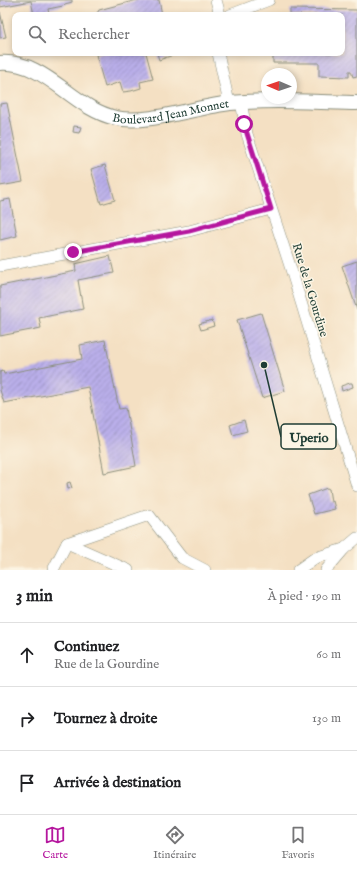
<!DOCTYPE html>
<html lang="fr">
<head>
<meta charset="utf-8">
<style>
  :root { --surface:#fff; --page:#f6f6f6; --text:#202124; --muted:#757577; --line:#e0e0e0; --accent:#b5179e }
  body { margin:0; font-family:"IM FELL English",serif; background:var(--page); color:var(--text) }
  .compass { position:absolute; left:261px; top:68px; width:36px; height:36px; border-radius:50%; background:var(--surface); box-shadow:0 2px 6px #0003; rotate:272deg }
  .stop { position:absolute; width:12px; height:12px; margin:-9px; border:3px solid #b5179e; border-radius:50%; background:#fff }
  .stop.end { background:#b5179e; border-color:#fff; box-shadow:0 1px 4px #0008 }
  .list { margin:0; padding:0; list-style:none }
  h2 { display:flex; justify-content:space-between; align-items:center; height:52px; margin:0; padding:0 16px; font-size:17px }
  h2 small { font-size:13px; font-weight:400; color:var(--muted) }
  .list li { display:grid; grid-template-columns:26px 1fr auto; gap:12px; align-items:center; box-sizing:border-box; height:64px; padding:0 16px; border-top:1px solid var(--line) }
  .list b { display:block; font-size:15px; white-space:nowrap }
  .list p { margin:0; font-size:13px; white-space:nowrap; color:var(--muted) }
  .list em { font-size:13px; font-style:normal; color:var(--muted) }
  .icon { flex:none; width:22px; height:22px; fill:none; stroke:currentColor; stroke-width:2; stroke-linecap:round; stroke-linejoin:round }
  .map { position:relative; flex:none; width:357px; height:570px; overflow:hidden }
  .search { position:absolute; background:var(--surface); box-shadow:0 2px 6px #0003; left:12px; right:12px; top:12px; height:44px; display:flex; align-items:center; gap:10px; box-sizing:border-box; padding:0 14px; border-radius:8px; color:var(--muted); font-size:15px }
  .sheet { height:244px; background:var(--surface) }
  nav { display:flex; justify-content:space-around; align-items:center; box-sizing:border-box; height:56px; border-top:1px solid var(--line); background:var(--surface); font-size:11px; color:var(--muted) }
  nav a { display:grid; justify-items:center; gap:2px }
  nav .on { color:var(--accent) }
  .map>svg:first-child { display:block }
  .building { fill:url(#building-hatch) }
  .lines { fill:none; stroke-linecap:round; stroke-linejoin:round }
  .minor-casing { stroke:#8a8e7c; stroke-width:12 }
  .major-casing { stroke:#8a8e7c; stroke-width:16 }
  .minor { stroke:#fff; stroke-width:11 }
  .major { stroke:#fff; stroke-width:14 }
  .route { stroke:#b5179e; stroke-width:5 }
  .labels { text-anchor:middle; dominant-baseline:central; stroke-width:3; stroke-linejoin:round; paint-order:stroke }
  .street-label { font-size:12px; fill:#1f3d34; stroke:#fcf5e5 }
  .leader { fill:none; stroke:#1f3d34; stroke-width:1.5 }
  .callout-dot { fill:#1f3d34; stroke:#fcf5e5; stroke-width:1.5 }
  .callout { fill:#fcf5e5; stroke:#1f3d34; stroke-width:1.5 }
  .callout-label { font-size:13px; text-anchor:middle; font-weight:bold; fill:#1f3d34 }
</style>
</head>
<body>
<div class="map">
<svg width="357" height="570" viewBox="0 0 357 570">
  <defs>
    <pattern id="building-hatch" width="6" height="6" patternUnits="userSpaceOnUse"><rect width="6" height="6" fill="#baafea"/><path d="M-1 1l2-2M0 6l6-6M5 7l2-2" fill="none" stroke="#9790be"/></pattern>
  </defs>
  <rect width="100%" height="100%" fill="#fcf5e5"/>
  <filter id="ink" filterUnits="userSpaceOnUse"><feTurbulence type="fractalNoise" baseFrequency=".025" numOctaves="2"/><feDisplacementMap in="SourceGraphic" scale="8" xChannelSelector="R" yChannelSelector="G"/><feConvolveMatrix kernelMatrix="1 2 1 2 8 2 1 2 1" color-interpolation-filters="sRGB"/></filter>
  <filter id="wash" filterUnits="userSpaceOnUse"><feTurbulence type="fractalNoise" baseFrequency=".012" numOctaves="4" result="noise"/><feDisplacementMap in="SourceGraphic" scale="16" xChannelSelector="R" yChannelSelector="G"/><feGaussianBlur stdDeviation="0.9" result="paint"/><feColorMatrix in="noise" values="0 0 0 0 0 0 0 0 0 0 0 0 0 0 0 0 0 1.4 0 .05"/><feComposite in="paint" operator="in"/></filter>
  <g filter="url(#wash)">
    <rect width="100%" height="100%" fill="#f4e0c3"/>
    <g id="blocks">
      <g class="building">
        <polygon points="0,0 72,0 72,2 65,4 63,6 48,9 49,15 34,15 31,1 0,7"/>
        <polygon points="137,0 159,0 162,15 96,15 99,10"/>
        <polygon points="290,9 357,10 357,76 353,77 351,71 349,71 349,77 319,76 319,63 273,63 273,53 342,53 342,15 290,15"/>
        <polygon points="0,12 6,37 0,38"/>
        <polygon points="103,53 146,53 153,79 140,82 141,88 131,91 123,92 120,82 105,87 96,55"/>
        <polygon points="157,53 172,53 173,55 159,60"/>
        <polygon points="7,103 23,182 0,186 0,104"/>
        <polygon points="74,126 81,127 79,133 73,132"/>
        <polygon points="105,165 115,200 101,204 91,169"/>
        <polygon points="10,199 17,236 0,240 0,201"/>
        <polygon points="110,256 114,273 78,280 83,309 39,318 41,328 0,336 0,286 76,271 75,264"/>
        <polygon points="357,261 357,310 342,266"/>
        <polygon points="261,313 285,391 262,398 237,320"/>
        <polygon points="212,320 214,326 201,330 199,324"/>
        <polygon points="105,340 119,409 126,408 136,466 104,473 88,387 4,403 0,390 0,372 3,371 4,374 82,359 80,345"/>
        <polygon points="350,383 352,383 353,387 342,391 341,386"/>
        <polygon points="244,420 247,431 233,435 230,425"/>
        <polygon points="70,482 72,488 68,489 67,483"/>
        <polygon points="327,488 329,489 331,502 333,501 335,509 314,514 308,495"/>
      </g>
    </g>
  </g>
  <g filter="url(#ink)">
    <use href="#blocks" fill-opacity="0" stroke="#8a8e7c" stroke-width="1"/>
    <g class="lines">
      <g class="minor-casing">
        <g id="minor">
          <polyline points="216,0 220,15"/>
          <polyline points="230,15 269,0"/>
          <polyline points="218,53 229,103"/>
          <polyline points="241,102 247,134 290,266 357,486"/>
          <polyline points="0,266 189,231 271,209"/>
          <polyline points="67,543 128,570"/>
          <polyline points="53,570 67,543 149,515 182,558 205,570"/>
          <polyline points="298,570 315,558 344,549"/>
          <polyline points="326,570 344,549 357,538"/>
        </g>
      </g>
      <g class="major-casing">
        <g id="major">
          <path id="s1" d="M 0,63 C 46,60 73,109 116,118 C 145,125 197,107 230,103 C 272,99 315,102 357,103"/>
        </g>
      </g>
      <use href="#minor" class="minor"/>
      <use href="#major" class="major"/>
    </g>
  </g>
  <g class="lines" filter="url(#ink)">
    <polyline class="route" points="73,252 189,231 271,209 244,124"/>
  </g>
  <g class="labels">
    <g class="street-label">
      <text stroke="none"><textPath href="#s1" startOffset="186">Boulevard Jean Monnet</textPath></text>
      <text transform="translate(310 290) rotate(73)">Rue de la Gourdine</text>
    </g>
  </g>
  <path class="leader" d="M264 365L281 437"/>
  <circle class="callout-dot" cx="264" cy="365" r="4"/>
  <rect class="callout" x="281" y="424" width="55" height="25" rx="4"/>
  <g class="callout-label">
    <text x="309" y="442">Uperio</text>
  </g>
</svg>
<svg class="compass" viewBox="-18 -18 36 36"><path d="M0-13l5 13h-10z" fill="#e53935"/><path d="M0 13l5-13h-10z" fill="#757577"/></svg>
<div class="stop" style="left:244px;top:124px"></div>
<div class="stop end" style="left:73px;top:252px"></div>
<div class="search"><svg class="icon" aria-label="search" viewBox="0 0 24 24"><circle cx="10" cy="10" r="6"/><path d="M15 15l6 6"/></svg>Rechercher</div>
</div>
<section class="sheet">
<h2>3 min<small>À pied · 190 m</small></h2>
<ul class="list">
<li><svg class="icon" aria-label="ahead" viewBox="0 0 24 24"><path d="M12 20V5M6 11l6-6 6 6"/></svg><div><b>Continuez</b><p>Rue de la Gourdine</p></div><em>60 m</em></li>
<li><svg class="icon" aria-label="right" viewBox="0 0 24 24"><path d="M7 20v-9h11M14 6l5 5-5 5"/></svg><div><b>Tournez à droite</b></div><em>130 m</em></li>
<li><svg class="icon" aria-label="arrive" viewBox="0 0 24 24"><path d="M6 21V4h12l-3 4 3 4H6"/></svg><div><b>Arrivée à destination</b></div></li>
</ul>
</section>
<nav>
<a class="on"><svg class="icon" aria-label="map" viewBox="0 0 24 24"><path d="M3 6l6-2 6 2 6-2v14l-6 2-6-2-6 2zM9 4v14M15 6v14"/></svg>Carte</a>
<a><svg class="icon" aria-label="directions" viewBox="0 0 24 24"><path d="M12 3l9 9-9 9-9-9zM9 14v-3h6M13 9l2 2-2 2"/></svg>Itinéraire</a>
<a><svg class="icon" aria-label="saved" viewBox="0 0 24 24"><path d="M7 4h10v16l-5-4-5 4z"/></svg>Favoris</a>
</nav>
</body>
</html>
